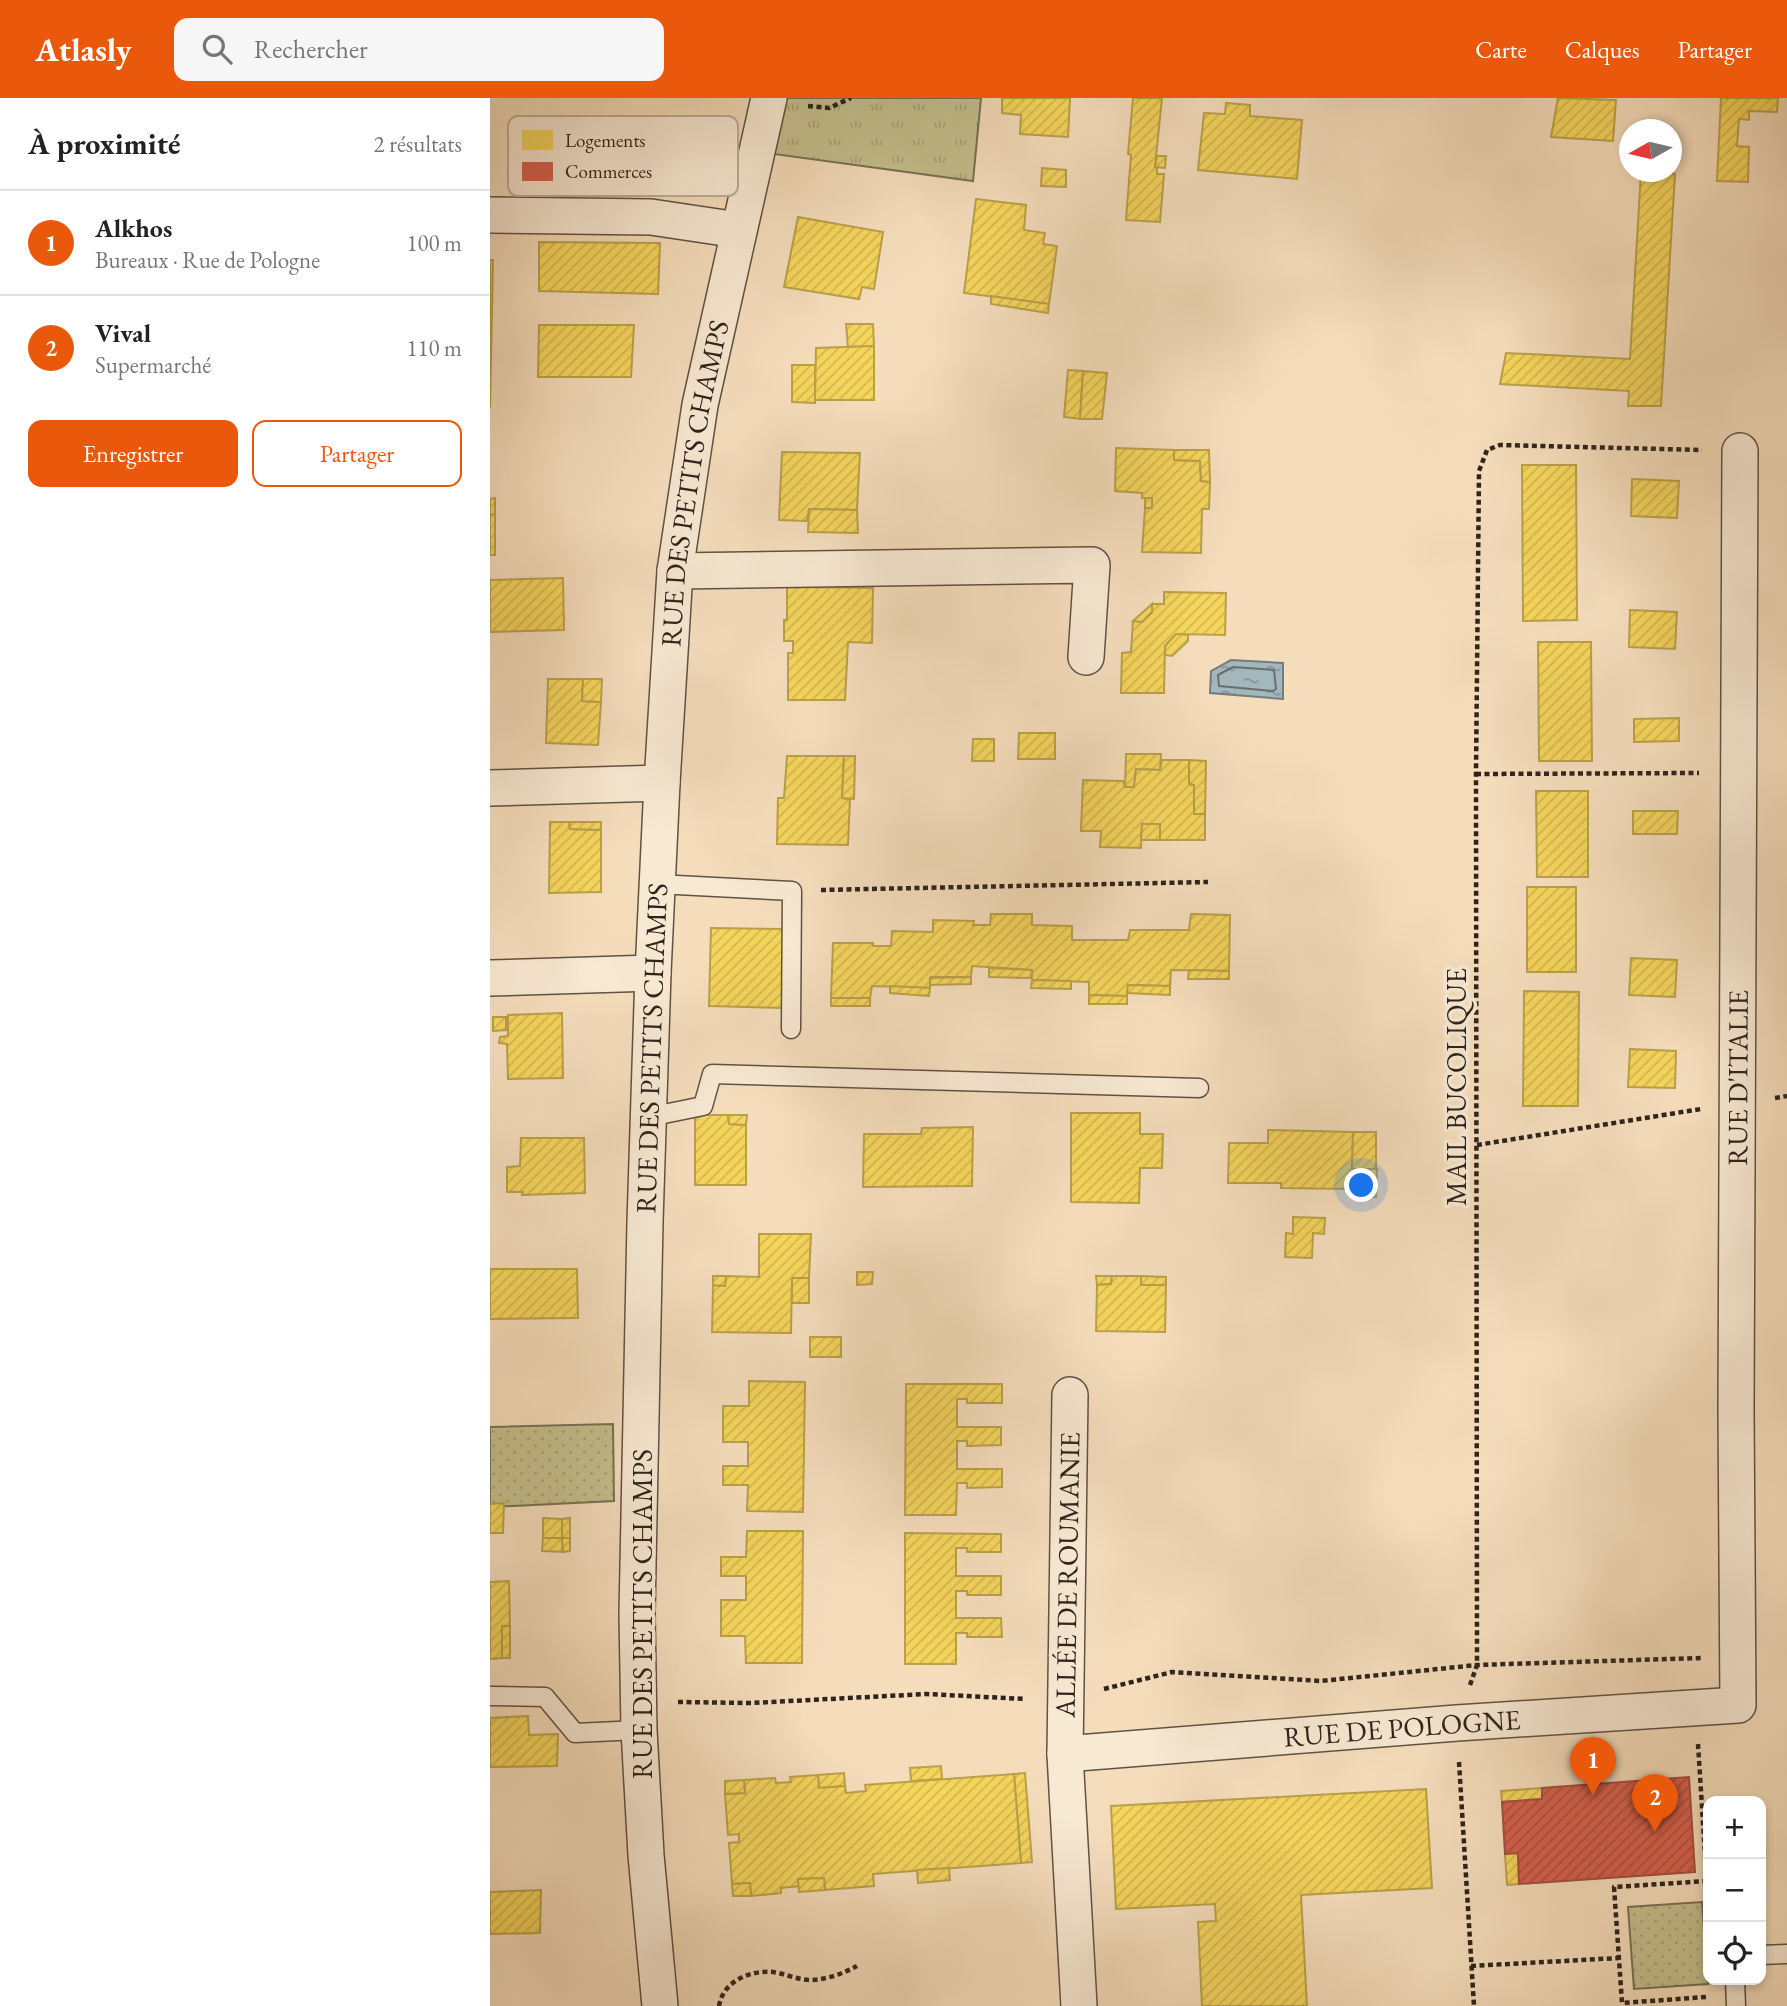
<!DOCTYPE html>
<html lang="fr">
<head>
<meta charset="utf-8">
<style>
  :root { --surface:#fff; --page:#f6f6f6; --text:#222; --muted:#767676; --line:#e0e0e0; --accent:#ea580c }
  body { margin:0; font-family:"EB Garamond",serif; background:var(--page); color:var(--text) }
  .controls { position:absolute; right:21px; bottom:21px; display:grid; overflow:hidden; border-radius:14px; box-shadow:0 4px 10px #0003 }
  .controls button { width:63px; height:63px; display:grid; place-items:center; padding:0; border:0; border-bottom:2px solid var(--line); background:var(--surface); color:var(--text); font:35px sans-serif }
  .compass { position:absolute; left:1129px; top:21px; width:63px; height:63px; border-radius:50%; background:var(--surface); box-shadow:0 4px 10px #0003; rotate:262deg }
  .you { position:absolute; left:872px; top:1088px; width:24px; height:24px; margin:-18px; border:5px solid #fff; border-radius:50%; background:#1a73e8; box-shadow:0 0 0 10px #1a73e833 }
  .badge { display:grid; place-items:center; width:46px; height:46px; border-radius:50%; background:var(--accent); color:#fff; font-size:23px; font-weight:700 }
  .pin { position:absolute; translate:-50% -58px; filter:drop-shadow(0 2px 4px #0008) }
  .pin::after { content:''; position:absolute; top:37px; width:24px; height:21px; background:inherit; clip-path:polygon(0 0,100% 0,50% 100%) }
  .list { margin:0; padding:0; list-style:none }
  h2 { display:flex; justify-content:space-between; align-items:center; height:91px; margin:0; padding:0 28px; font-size:30px }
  h2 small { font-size:23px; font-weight:400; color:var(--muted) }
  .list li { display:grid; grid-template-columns:46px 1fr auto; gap:21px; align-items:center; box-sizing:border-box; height:105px; padding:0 28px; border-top:2px solid var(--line) }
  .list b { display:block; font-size:26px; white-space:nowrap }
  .list p { margin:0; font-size:23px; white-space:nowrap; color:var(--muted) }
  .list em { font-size:23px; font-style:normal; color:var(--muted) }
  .actions { display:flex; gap:14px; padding:21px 28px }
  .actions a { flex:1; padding:16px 0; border:2px solid var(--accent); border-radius:14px; text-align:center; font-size:24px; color:var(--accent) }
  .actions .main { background:var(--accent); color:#fff }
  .icon { flex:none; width:38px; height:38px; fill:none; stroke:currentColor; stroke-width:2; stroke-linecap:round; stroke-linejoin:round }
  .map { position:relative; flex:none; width:1297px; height:1908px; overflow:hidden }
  header { display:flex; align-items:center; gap:42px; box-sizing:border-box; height:98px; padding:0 35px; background:var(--accent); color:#fff }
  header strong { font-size:33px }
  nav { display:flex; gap:38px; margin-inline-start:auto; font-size:24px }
  .search { width:490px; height:63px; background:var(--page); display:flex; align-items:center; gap:18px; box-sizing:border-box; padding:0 24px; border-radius:14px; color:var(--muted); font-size:26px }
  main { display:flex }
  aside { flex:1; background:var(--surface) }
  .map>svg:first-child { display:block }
  .grass { fill:url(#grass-dots); stroke:#787154; stroke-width:2 }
  .park { fill:url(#park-tufts); stroke:#787154; stroke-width:2 }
  .water { fill:url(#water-ripples); stroke:#747c7c; stroke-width:2 }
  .homes { fill:url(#homes-hatch); stroke:#baa049; stroke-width:2 }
  .shops { fill:url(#shops-hatch); stroke:#a44e3e; stroke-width:2 }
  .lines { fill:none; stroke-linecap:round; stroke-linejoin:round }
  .shore { stroke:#686e6c; stroke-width:2 }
  .lane-casing { stroke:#605244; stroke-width:21 }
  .street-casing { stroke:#605244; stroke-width:38 }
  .path { stroke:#2e231c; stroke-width:4.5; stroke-dasharray:5 3.5; stroke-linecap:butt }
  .lane { stroke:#f8e9d3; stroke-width:18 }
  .street { stroke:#f8e9d3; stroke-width:35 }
  .labels { text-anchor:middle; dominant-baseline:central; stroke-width:7; stroke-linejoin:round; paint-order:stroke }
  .street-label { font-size:28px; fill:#2e231c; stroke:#f8e9d3 }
  .key { fill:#f8e9d3; stroke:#bbae9c; stroke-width:2 }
  .key-label { font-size:19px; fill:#2e231c }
</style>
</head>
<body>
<header>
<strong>Atlasly</strong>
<div class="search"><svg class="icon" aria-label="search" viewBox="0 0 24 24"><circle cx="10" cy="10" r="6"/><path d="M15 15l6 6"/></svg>Rechercher</div>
<nav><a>Carte</a><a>Calques</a><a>Partager</a></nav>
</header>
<main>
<aside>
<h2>À proximité<small>2 résultats</small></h2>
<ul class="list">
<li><span class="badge">1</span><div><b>Alkhos</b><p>Bureaux · Rue de Pologne</p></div><em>100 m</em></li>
<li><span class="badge">2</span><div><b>Vival</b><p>Supermarché</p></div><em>110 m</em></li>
</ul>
<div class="actions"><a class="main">Enregistrer</a><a>Partager</a></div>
</aside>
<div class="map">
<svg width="1297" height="1908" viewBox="0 0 1297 1908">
  <defs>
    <pattern id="grass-dots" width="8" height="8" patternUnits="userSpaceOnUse" patternTransform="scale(1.75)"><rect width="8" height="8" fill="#c3bf8c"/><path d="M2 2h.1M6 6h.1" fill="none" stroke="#a8a478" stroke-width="1.8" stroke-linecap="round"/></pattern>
    <pattern id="park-tufts" width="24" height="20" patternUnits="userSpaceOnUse" patternTransform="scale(1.75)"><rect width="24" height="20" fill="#c3bf8c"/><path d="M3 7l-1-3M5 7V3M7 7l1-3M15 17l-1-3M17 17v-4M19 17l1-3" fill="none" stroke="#a8a478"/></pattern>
    <pattern id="water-ripples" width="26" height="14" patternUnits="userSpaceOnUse" patternTransform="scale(1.75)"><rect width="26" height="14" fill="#a2b8bc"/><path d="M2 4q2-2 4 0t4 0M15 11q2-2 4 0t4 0" fill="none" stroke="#849598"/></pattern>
    <pattern id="homes-hatch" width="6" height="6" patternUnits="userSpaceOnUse" patternTransform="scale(1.75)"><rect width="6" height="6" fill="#f6d55c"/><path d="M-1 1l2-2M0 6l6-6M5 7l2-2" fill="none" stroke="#d3b74f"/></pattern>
    <pattern id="shops-hatch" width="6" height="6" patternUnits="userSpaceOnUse" patternTransform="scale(1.75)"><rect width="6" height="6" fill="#d6604d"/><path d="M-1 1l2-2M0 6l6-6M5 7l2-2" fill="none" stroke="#ae4f3f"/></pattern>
  </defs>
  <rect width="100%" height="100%" fill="#f5ddbc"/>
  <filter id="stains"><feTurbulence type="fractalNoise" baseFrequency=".00286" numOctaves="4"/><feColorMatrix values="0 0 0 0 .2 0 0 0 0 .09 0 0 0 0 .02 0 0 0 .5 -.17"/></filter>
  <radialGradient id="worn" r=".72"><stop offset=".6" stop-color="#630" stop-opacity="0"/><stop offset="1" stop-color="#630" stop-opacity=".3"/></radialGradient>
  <g class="grass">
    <polygon points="123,1326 124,1403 0,1409 0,1329"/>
    <polygon points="1212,1804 1218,1886 1144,1891 1138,1809"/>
  </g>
  <polygon class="park" points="295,0 491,0 483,83 284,56"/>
  <polygon class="water" points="741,562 793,565 793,601 720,595 721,573"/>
  <g class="homes">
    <polygon points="512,0 580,0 578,39 530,36 531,17 512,15"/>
    <polygon points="643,0 672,0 665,69 667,69 667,76 674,76 670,124 636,122 641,57 638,56"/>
    <polygon points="1068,0 1126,2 1123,43 1061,39"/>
    <polygon points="1231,0 1288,0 1287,14 1259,13 1259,22 1249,21 1247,48 1259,49 1258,84 1227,83"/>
    <polygon points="736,5 760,7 760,18 812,22 807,81 708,72 714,15 735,16"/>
    <polygon points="66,58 92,60 85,104 60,104"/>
    <polygon points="667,58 676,58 675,70 665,69"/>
    <polygon points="552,70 576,72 576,89 551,88"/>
    <polygon points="1151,74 1185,76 1171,308 1138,308 1139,293 1010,286 1016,255 1140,261"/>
    <polygon points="486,101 536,107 534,132 555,135 553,146 567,148 559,206 474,195"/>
    <polygon points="308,119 393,134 384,191 372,189 369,201 294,189"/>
    <polygon points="49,144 170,145 168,196 49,193"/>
    <polygon points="0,162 3,162 0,310"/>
    <polygon points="501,198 559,206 558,215 501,206"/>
    <polygon points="356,226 383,226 384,248 358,249"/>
    <polygon points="49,227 144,227 141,279 48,279"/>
    <polygon points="384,248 384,302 325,302 326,250"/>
    <polygon points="302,267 325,267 325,305 302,304"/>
    <polygon points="578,272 593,273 590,321 574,319"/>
    <polygon points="593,273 617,275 612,321 590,321"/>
    <polygon points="626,350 684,352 684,362 710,363 711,383 720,384 719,411 712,411 711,455 652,454 655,410 662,410 662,400 652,400 652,395 625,393"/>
    <polygon points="684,352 719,352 720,384 711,383 710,363 684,362"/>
    <polygon points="292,354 370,355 367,412 319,411 317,423 289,422"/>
    <polygon points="1032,367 1086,367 1087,522 1033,523"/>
    <polygon points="1142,381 1189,383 1187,420 1141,418"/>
    <polygon points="5,400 5,416 0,417 0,401"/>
    <rect x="655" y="400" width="7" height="10"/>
    <polygon points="319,411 367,412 368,435 318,434"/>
    <polygon points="5,416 5,457 0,457 0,417"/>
    <polygon points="73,480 74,532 0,534 0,482"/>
    <polygon points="297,489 383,490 382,545 358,544 355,602 298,602 298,555 303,555 303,543 294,543 294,522 297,522"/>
    <polygon points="674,494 736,495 735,537 686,536 675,548 674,595 631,595 632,555 641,554 643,523 652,524 662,514 662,506 674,506"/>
    <polygon points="662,506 662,514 652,524 643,523"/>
    <polygon points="1140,512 1187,514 1185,551 1139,549"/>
    <polygon points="686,536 698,537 698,543 682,558 675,557 675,548"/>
    <polygon points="1048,544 1101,544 1102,663 1049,663"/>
    <polygon points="58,581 93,581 92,603 111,604 108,647 56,645"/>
    <polygon points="93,581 112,581 111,604 92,603"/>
    <polygon points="1189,620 1189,643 1144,644 1144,621"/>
    <polygon points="529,635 565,635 565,661 528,661"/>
    <polygon points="483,641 504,641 504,663 482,663"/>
    <polygon points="636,656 671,656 670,672 646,671 644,689 635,689"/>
    <polygon points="297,658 354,658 352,700 360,701 358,747 287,746 288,700 294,700"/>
    <polygon points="354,658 365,658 364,701 352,700"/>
    <polygon points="672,662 699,662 699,686 704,687 704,716 715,716 715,742 670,742 670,726 652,726 651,750 610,749 611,733 591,733 593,682 633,683 635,689 644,689 646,671 670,672"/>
    <polygon points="699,662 716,663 715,716 704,716 704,687 699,686"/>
    <polygon points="1046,693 1098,693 1098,779 1047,779"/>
    <polygon points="1143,713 1188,713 1187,736 1143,736"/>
    <polygon points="60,724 79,724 80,731 111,732 111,794 59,795"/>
    <polygon points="79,724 111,724 111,732 80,731"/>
    <polygon points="652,726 670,726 670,742 651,742"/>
    <rect x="1037" y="789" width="49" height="85"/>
    <polygon points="501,816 542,816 542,827 582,828 582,842 638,842 640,832 699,832 701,816 740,817 739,873 681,872 680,888 638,887 637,898 599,897 599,884 542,882 542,872 482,868 481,879 441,879 440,890 382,888 380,900 341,900 343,845 383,845 383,848 401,848 402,833 443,834 443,822 484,823 483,827 500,827"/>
    <polygon points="221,830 296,831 294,910 219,908"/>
    <polygon points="1141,860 1187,862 1185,899 1139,897"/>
    <polygon points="499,870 542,872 541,880 499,879"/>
    <polygon points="699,872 739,873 739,881 698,881"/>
    <polygon points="481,879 481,886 440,887 440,880"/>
    <polygon points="542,882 581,883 581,891 541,890"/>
    <polygon points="638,887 680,888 680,897 637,895"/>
    <polygon points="400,888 440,890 439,898 400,895"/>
    <polygon points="1034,893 1089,894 1088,1008 1033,1008"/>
    <polygon points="599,897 637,898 637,906 599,906"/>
    <rect x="341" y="900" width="39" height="8"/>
    <polygon points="72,915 73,980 18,981 17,946 9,945 10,939 18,938 18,917"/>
    <polygon points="3,919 16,919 16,932 3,933"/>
    <polygon points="1140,951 1186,953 1185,990 1138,989"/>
    <polygon points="581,1015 650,1015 650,1036 673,1036 672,1070 650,1070 649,1105 581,1104"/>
    <polygon points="205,1017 238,1017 239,1026 256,1027 256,1087 205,1087"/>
    <polygon points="238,1017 257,1017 256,1027 239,1026"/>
    <polygon points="483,1029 482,1088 373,1089 374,1036 431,1036 432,1030"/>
    <polygon points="778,1032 863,1034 862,1071 887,1071 886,1099 860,1098 861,1091 791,1090 791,1085 738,1085 739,1045 778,1045"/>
    <polygon points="863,1034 886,1034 886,1071 862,1071"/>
    <polygon points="31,1040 94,1040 95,1095 32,1097 33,1094 17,1094 17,1069 30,1068"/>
    <polygon points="803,1119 835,1120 834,1136 823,1135 822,1160 795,1159 796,1135 803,1136"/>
    <polygon points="269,1136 321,1136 319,1180 302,1180 301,1235 222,1234 223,1187 235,1188 236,1178 269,1179"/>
    <polygon points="0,1171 87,1171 88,1220 0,1221"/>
    <polygon points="367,1174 383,1174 382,1186 367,1187"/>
    <polygon points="223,1178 236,1178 235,1188 223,1187"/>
    <polygon points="606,1178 622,1178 621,1186 607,1187"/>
    <polygon points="622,1178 651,1178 651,1187 676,1187 675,1234 606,1233 607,1187 621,1186"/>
    <polygon points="651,1178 676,1179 676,1187 651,1187"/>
    <rect x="302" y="1180" width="17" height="25"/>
    <rect x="320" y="1239" width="31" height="20"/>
    <polygon points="259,1283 315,1284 313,1414 257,1413 258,1387 233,1387 233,1368 258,1368 258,1344 233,1344 233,1308 259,1308"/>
    <polygon points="416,1286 512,1286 512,1305 477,1305 477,1301 467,1301 467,1329 511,1329 511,1347 477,1348 477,1343 467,1343 467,1371 512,1371 512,1389 477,1390 477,1385 467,1385 466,1417 415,1417"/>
    <polygon points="14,1405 13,1435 0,1435 0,1406"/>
    <polygon points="53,1420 72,1421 72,1440 53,1440"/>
    <polygon points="80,1420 80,1440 72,1440 72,1421"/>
    <polygon points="257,1433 313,1433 312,1565 256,1565 255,1538 231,1538 231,1502 256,1502 256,1478 231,1478 231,1459 256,1459"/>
    <polygon points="415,1435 511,1436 511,1454 477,1454 477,1450 466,1450 466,1478 511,1478 511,1497 477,1497 477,1493 466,1493 466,1520 511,1520 512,1539 477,1539 477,1535 466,1535 466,1566 415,1566"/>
    <polygon points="53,1440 72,1440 73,1454 52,1453"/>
    <polygon points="72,1440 80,1440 80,1453 73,1454"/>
    <polygon points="19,1483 20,1528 12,1528 12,1560 0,1561 0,1484"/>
    <rect x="12" y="1528" width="8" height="32"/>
    <polygon points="38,1618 39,1637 68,1636 67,1668 0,1669 0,1620"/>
    <polygon points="451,1668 452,1681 421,1683 420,1670"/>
    <polygon points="354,1675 355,1688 329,1690 328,1677"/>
    <polygon points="535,1675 542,1764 531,1765 524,1676"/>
    <polygon points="524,1676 531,1765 383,1776 384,1788 335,1792 334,1780 308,1781 309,1788 291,1790 291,1795 261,1798 260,1785 242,1786 239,1745 249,1744 249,1736 238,1737 235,1696 255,1695 254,1682 285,1680 286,1685 301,1684 300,1679 328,1677 329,1690 355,1688 356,1695 376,1693 375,1687"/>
    <polygon points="254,1682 255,1695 235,1696 235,1683"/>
    <polygon points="1052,1690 1052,1701 1012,1704 1011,1693"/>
    <polygon points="936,1691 942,1790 811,1797 817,1908 712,1908 708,1824 726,1823 725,1806 626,1811 621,1708"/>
    <polygon points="1028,1755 1029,1786 1017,1787 1015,1756"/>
    <polygon points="459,1770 460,1782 428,1785 427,1772"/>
    <polygon points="334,1780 335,1792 309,1794 308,1781"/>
    <polygon points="260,1785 261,1798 243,1798 242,1786"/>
    <polygon points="51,1792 50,1835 0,1836 0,1794"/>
  </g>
  <polygon class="shops" points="1199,1679 1205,1774 1029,1786 1028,1755 1015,1756 1012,1704 1052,1701 1052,1690"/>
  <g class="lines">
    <polygon class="shore" points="743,569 784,572 786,591 783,593 729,588 728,577"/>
    <g class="lane-casing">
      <g id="lane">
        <polyline points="167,786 302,793 301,931"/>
        <polyline points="159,1019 213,1008 222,976 709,990"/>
        <polyline points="0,1598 55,1599 85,1635 149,1632"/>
        <polyline points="1271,1857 1297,1856"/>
        <polyline points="1245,1882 1246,1908"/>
      </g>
    </g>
    <g class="street-casing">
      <g id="street">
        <polyline points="0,117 161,119 248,132"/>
        <polyline points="185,473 602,467 596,559"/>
        <polyline points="0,690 172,685"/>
        <polyline points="0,880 163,875"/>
        <polyline points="580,1297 575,1656 589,1908"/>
        <path id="s1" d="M 575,1656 L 967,1625 L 1248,1607 L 1246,1311 L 1250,353"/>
        <path id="s2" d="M 170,1908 L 156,1757 L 149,1632 L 147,1516 L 155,1124 L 163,875 L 172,685 L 185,473 L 210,307 L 279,0"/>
      </g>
    </g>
    <g class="path">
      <polyline points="318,8 339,10 361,0"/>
      <polyline points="986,676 1209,675"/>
      <polyline points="331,792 718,784"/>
      <polyline points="1285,1000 1297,998"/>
      <polyline points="987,1047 1211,1011"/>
      <polyline points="980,1587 987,1567 986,676 989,373 997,352 1010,347 1212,352"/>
      <polyline points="614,1591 682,1574 831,1583 987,1567 1211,1560"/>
      <polyline points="188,1604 261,1605 436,1596 536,1601"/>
      <polyline points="1208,1646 1218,1803"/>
      <polyline points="969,1664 984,1908"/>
      <polyline points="981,1868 1129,1860"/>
      <polyline points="1216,1899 1132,1905 1124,1789 1217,1783"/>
      <path d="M 229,1908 C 233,1883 260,1872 283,1874 C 296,1876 308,1882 321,1882 C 338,1881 352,1876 367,1868"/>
    </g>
    <use href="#lane" class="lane"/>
    <use href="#street" class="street"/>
  </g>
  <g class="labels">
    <g class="street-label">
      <text stroke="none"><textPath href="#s2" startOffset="1526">RUE DES PETITS CHAMPS</textPath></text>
      <text stroke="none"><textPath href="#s2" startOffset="959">RUE DES PETITS CHAMPS</textPath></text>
      <text stroke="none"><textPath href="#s1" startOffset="1302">RUE D'ITALIE</textPath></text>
      <text transform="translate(966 989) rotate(-90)">MAIL BUCOLIQUE</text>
      <text transform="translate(577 1477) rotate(-89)">ALLÉE DE ROUMANIE</text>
      <text transform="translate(152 1516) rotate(-90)">RUE DES PETITS CHAMPS</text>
      <text stroke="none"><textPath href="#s1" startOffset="338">RUE DE POLOGNE</textPath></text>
    </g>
  </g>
  <rect x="18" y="18" width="230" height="80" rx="10" class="key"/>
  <rect x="32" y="32" width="31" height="20" fill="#f6d55c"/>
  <rect x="32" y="64" width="31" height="19" fill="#d6604d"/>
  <g class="key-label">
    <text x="75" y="49">Logements</text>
    <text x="75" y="80">Commerces</text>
  </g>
  <rect width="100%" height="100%" filter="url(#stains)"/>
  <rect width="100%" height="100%" fill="url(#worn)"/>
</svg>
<div class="controls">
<button>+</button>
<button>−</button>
<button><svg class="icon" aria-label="locate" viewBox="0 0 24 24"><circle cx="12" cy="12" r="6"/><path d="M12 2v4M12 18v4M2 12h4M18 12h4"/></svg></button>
</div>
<svg class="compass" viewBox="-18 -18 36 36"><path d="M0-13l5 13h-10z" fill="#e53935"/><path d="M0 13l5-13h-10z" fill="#767676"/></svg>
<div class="you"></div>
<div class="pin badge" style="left:1103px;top:1697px">1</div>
<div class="pin badge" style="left:1165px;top:1734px">2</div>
</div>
</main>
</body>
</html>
